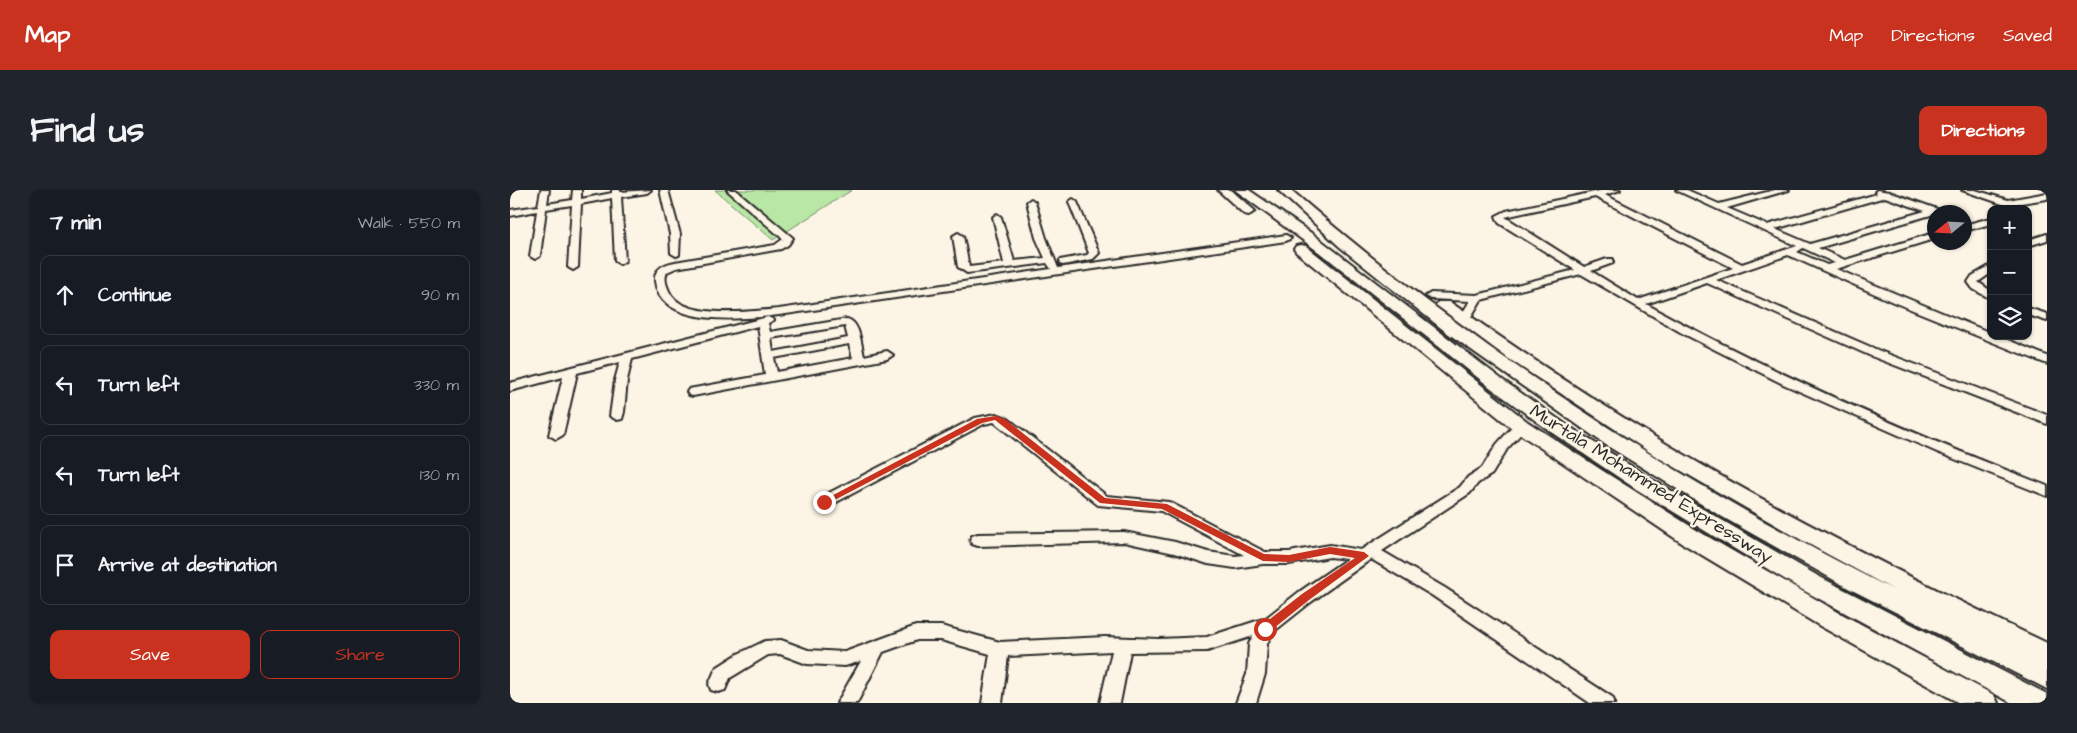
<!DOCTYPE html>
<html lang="en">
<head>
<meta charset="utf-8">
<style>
  :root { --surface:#171b24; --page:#20242c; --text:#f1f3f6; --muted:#9ea1a6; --line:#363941; --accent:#c8321e }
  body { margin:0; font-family:"Architects Daughter",sans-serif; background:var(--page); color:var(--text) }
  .controls { position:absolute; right:15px; top:15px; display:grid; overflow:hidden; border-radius:10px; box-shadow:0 1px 4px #0004 }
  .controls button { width:45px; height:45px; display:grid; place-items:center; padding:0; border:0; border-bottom:1px solid var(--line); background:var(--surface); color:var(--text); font:25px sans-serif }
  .compass { position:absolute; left:1417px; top:15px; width:45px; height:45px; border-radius:50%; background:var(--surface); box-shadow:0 1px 4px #0004; rotate:252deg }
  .stop { position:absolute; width:15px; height:15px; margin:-11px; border:4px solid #c8321e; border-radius:50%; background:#fff }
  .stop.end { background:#c8321e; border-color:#fff; box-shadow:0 1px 5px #0008 }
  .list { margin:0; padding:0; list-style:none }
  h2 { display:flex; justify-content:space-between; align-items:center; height:65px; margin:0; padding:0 20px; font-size:21px }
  h2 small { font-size:16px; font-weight:400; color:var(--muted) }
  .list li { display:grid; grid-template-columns:32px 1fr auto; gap:15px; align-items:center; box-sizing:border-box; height:80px; margin:0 10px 10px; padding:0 10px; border:1px solid var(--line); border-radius:10px }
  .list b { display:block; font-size:19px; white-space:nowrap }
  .list em { font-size:16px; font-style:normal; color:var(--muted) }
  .actions { display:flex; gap:10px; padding:15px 20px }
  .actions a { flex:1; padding:11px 0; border:1px solid var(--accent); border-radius:10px; text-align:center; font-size:18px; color:var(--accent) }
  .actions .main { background:var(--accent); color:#fff }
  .icon { flex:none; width:28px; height:28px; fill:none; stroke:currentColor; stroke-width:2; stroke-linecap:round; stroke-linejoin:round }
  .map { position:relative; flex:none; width:1537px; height:513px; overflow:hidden; border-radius:10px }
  header { display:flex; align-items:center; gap:30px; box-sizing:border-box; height:70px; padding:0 25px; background:var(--accent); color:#fff }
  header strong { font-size:24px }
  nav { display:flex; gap:28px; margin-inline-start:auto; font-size:18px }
  .intro { display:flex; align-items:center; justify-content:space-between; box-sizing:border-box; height:120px; padding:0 30px }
  h1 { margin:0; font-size:35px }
  .button { padding:12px 22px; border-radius:10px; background:var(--accent); color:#fff; font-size:18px; font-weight:700 }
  main { display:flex; gap:30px; padding:0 30px }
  aside { flex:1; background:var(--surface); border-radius:10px; box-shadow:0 1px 4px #0004 }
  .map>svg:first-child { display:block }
  .green { fill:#b9e7a5; stroke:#728968 }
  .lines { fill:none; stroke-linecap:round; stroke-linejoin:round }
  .minor-casing { stroke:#2b2b2b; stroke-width:4 }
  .highway-casing { stroke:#2b2b2b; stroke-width:4 }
  .minor { fill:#fcf5e5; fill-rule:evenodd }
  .highway { fill:#fcf5e5; fill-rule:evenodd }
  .route { fill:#c8321e }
  .labels { text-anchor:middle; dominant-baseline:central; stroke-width:5; stroke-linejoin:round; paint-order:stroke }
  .street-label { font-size:19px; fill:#2b2b2b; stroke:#fcf5e5 }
</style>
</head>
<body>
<header>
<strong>Map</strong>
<nav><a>Map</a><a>Directions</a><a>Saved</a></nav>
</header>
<div class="intro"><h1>Find us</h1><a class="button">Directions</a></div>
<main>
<aside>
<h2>7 min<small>Walk · 550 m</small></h2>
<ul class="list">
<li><svg class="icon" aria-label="ahead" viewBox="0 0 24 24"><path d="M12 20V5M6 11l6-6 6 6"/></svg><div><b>Continue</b></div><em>90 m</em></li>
<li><svg class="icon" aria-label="left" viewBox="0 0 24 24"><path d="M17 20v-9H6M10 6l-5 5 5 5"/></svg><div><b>Turn left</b></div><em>330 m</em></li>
<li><svg class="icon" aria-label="left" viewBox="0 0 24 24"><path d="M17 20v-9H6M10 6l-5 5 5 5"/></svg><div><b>Turn left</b></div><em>130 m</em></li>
<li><svg class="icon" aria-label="arrive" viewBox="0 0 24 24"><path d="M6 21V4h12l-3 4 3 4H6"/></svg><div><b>Arrive at destination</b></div></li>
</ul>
<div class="actions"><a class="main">Save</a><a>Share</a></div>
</aside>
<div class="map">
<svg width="1537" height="513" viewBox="0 0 1537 513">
  <rect width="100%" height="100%" fill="#fcf5e5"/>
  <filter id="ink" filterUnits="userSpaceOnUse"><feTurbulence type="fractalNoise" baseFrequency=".02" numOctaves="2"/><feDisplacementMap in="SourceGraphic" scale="10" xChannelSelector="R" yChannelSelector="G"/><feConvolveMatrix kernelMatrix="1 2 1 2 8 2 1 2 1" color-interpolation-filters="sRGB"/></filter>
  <g filter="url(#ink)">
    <polygon class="green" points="205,0 342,0 263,50"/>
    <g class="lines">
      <g class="minor-casing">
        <g id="minor">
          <polygon points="31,0 39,0 37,14 62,10 63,0 71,0 71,9 102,3 102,0 110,0 110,2 141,0 137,3 111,7 115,71 110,74 105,71 102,8 71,14 68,77 63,80 58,77 62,15 36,19 30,66 25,69 20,66 27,21 0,26 0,20 28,16"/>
          <polygon points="150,0 158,0 170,44 169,65 166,66 161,63 160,44"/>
          <path d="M 217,0 L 226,0 L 283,48 L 278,55 L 271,59 L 166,78 L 157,82 C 154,89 156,94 159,101 C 172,131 243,121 269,119 L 541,79 L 537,73 L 457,83 L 448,77 L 443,46 L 448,43 L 453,46 L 459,77 L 494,73 L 483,27 L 487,24 L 491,27 L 504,71 L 535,68 L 526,48 L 517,12 L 521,9 L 525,12 L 536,48 L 548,78 L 776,45 L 781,48 L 776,51 L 269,125 C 237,129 150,139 145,91 C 144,78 155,74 165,72 L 265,55 L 273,49 Z"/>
          <path d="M 1094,0 L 1110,0 L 1095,5 L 1232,74 L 1287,56 L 1166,0 L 1177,0 L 1209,14 L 1265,0 L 1279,0 L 1217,18 L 1257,35 L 1367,4 L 1365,2 L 1367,0 L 1379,2 L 1427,19 L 1428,21 L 1424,24 L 1308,58 L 1335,70 L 1424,43 L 1424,49 L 1326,79 L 1481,143 L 1481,146 L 1488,146 L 1537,166 L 1537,174 L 1383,112 L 1278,65 L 1206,90 L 1370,161 L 1537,225 L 1537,234 L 1361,166 L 1197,93 L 1136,114 C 1265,185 1400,243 1537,296 L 1537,306 L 1427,262 L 1273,194 L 1172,143 L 1071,84 L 971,110 L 958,132 L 954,133 L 948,130 L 960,111 L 921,109 L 916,106 L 921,103 L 967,105 L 1065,80 L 989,33 L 986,26 L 996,21 ZM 1085,7 L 1223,78 L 1128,110 L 1081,81 L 1103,73 L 1103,69 L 1097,69 L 1074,77 L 995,27 ZM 1375,7 L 1415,21 L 1300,54 L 1265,39 ZM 1293,58 L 1325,73 L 1317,75 L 1287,62 Z"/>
          <polygon points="1452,0 1465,0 1498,10 1537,3 1537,9 1505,14 1509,19 1499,19 1495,15"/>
          <polygon points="563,9 567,12 589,63 583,69 553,75 550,74 550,70 577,65 579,63 559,12"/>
          <polygon points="1481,28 1481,34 1454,41 1454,35"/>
          <polygon points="1537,44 1537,50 1518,56 1518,50"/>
          <polygon points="1481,75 1481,83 1468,92 1481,101 1481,109 1463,99 1458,92 1462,86"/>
          <polygon points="1518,118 1537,124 1537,131 1518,125"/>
          <path d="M 258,127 L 264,130 L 258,133 L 260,142 L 337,129 C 350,132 351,154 354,166 L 377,161 L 383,165 L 377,169 L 183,206 L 179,205 L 177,202 L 179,199 L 255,185 L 248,136 L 122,169 L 117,190 L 114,222 L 112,229 L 107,230 L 100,226 L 105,190 L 110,172 L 67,183 L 53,245 L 46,249 L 39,245 L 53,187 L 0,201 L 0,193 ZM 335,136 L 338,148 L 263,162 L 261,148 ZM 339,154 L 343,168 L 267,182 L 264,168 Z"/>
          <polygon points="486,224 497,228 597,306 659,312 755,362 779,362 820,355 851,360 950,297 958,287 972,278 987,254 1006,233 1016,233 1018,236 997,259 982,284 968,293 960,303 872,361 935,398 1102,507 1105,513 1080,513 923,406 861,369 801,412 762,443 757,454 755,484 746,513 726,513 737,484 739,454 743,446 697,461 620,462 610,513 590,513 602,461 498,466 492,513 472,513 480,464 431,450 407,450 373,462 347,513 327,513 351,471 335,476 297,474 270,464 258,465 220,488 215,500 208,502 201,500 199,494 206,478 228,464 255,451 271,450 298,460 335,462 406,436 431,436 490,452 595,447 649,449 697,447 756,428 789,402 837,369 820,367 779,374 753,374 725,378 698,374 664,363 614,352 468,356 462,354 460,350 462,346 468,344 614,342 665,352 698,362 725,366 734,365 651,321 588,315 484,232 474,234 319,316 309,316 307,312 309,308 465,228"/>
        </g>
      </g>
      <g class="highway-casing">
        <g id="highway">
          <polygon points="708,0 721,0 745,21 739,25 734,24"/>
          <polygon points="725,0 739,0 804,45 994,191 1055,234 1141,289 1308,386 1537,504 1537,513 1502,513 1291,399 1126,299 1041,242 981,198 821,71"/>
          <path d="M 768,0 L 781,0 C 964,159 1167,292 1384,400 L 1295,352 L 1144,265 L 999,169 L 926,115 L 928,112 L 940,112 C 1011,162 1083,210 1158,255 C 1280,328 1408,392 1537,453 L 1537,499 L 1340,399 L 1209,325 L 1096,255 L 936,142 L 830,57 Z"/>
          <polygon points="791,55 796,56 1018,232 1093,281 1188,341 1328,422 1484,505 1488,513 1449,513 1310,436 1172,353 1004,240 786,62 784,59 786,56"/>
        </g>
      </g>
      <use href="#minor" class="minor"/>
      <use href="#highway" class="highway"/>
    </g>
  </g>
  <polygon class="route" points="486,226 495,229 595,308 657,314 754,364 779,365 820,357 854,362 859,366 799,410 759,442 751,442 750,439 751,436 792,404 845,368 820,364 779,372 753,371 652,319 590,313 485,230 472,233 317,314 311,314 310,312 467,229"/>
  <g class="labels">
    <g class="street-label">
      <text transform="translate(1141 294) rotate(32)">Murtala Mohammed Expressway</text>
    </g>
  </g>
</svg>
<div class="controls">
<button>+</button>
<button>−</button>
<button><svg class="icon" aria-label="layers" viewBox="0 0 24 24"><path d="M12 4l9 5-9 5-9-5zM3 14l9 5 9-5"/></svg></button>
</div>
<svg class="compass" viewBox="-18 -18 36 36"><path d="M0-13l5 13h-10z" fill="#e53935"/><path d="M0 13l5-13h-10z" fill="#9ea1a6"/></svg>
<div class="stop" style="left:755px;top:439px"></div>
<div class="stop end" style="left:314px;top:312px"></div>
</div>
</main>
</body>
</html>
